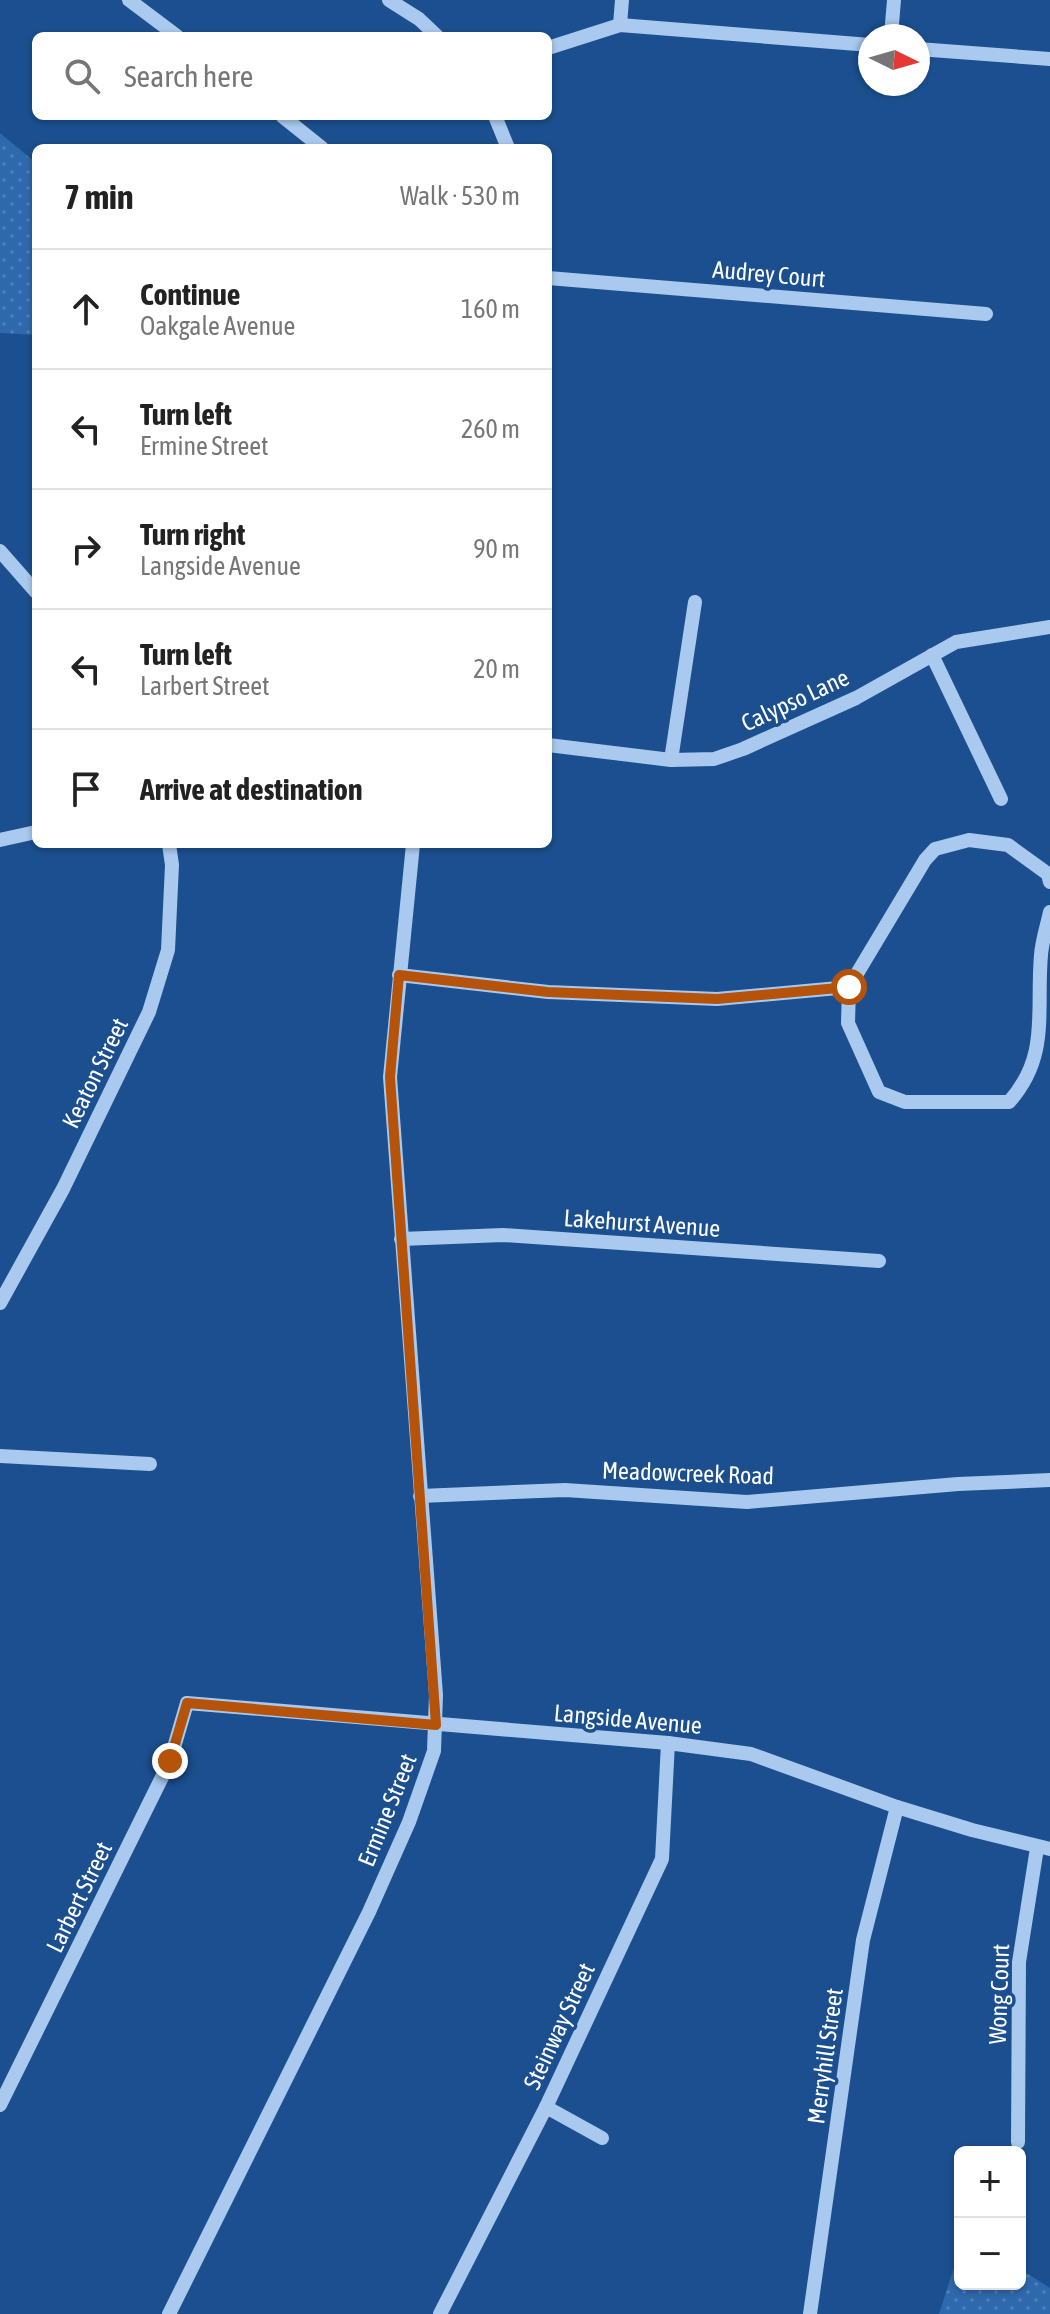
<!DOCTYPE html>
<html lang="en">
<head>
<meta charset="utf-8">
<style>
  :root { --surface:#fff; --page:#f2f2f2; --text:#222; --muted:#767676; --line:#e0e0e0 }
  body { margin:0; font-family:"Asap Condensed",sans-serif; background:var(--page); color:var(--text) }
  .controls { position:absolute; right:24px; bottom:24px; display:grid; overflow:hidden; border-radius:12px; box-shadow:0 2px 6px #0004 }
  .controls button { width:72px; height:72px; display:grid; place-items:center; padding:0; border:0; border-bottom:2px solid var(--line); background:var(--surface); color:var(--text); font:40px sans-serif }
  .compass { position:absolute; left:858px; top:24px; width:72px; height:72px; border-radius:50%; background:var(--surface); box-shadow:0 2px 6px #0004; rotate:95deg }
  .stop { position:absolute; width:24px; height:24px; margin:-18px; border:6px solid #b45309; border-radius:50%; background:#fff }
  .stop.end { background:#b45309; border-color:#fff; box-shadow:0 2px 8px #0008 }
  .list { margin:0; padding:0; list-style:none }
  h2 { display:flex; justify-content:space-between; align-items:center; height:104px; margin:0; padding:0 32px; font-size:34px }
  h2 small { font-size:26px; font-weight:400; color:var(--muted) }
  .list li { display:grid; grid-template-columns:52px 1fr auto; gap:24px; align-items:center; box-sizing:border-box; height:120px; padding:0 32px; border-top:2px solid var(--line) }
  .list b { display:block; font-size:30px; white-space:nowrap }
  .list p { margin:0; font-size:26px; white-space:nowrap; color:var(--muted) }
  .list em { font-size:26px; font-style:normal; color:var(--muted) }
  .icon { flex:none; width:44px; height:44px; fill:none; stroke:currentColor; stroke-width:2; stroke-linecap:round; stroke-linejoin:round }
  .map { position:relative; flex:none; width:1050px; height:2314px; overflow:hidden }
  .search { position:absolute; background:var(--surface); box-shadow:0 2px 6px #0004; left:32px; top:32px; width:520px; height:88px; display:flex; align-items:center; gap:20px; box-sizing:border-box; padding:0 28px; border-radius:12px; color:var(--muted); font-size:30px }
  .panel { position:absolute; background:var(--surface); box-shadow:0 2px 6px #0004; left:32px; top:144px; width:520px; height:704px; border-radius:12px }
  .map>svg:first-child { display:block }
  .grass { fill:url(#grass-dots) }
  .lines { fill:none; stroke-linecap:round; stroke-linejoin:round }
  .minor { stroke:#a9c9ee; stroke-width:14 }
  .route { stroke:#b45309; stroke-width:10 }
  .labels { text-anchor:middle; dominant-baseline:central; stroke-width:7; stroke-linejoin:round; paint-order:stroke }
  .street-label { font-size:24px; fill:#fff; stroke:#1b4f8f }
</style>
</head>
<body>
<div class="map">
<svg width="1050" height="2314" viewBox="0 0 1050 2314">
  <defs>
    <pattern id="grass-dots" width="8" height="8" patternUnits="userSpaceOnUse" patternTransform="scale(2)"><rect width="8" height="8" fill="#2e69ad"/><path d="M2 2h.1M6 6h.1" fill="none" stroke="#4d80b9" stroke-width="1.8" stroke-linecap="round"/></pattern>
  </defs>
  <rect width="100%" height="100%" fill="#1b4f8f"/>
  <g class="grass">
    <polygon points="0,133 36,163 36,335 0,333"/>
    <polygon points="960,2249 960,2284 1020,2284 1020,2269 1050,2288 1050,2314 939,2314"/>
  </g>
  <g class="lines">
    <g class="minor">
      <polyline points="129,0 177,36"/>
      <polyline points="389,0 419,19 437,36"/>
      <polyline points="620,25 622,0"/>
      <polyline points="891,36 894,0"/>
      <polyline points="548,48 620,25 870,45"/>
      <polyline points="918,49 1050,59"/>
      <polyline points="282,116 322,148"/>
      <polyline points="495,116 508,148"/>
      <polyline points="548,278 986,314"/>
      <polyline points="0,551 36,592"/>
      <polyline points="932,655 1001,799"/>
      <polyline points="548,745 671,760 714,759 743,749 856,698 956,642 1050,627"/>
      <polyline points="671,760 695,602"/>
      <polyline points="0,840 36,832"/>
      <path d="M 1050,882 L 1048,874 L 1008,845 L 969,840 L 935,849 L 925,860 L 849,987 L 848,1023 L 879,1092 L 905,1102 L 1009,1102 C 1050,1056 1036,1012 1041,955 C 1042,941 1047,926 1050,912"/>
      <polyline points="399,975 548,992 717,999 849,987"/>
      <polyline points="401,1239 503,1235 879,1261"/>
      <polyline points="0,1303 63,1189 149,1012 168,950 172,865 169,844"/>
      <polyline points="0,1456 150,1464"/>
      <polyline points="420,1496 565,1490 747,1502 958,1484 1050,1480"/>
      <polyline points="0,2105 170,1761 187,1703 668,1743 751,1754 897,1807 972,1830 1050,1849"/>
      <polyline points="546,2107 602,2138"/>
      <polyline points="1018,2142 1019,1962 1037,1848"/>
      <polyline points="169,2314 369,1912 409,1822 434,1751 436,1695 390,1077 413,844"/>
      <polyline points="440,2314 546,2107 662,1859 668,1743"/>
      <polyline points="810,2314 863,1940 897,1807"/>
    </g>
  </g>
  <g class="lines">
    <polyline class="route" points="170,1761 187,1703 436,1725 390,1077 399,975 548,992 717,999 849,987"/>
  </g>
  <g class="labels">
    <g class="street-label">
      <text transform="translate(769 274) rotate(5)">Audrey Court</text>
      <text transform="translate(795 700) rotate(-25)">Calypso Lane</text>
      <text transform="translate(95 1073) rotate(-64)">Keaton Street</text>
      <text transform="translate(642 1223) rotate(4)">Lakehurst Avenue</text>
      <text transform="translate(688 1473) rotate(2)">Meadowcreek Road</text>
      <text transform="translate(628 1719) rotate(5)">Langside Avenue</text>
      <text transform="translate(387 1810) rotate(-68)">Ermine Street</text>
      <text transform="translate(79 1897) rotate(-64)">Larbert Street</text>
      <text transform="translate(999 1994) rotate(-88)">Wong Court</text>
      <text transform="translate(559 2026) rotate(-65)">Steinway Street</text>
      <text transform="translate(825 2056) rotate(-82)">Merryhill Street</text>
    </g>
  </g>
</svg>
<div class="controls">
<button>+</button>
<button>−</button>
</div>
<svg class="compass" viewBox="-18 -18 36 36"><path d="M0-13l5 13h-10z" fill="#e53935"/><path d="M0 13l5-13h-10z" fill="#767676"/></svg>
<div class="stop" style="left:849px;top:987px"></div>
<div class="stop end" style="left:170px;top:1761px"></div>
<div class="search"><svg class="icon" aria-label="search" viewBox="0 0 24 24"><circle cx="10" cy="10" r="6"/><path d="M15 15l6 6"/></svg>Search here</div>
<section class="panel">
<h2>7 min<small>Walk · 530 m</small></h2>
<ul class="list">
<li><svg class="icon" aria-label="ahead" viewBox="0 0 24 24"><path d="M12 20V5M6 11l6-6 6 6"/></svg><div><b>Continue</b><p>Oakgale Avenue</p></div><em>160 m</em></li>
<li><svg class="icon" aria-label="left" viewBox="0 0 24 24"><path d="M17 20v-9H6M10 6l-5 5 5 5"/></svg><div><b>Turn left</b><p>Ermine Street</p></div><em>260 m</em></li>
<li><svg class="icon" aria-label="right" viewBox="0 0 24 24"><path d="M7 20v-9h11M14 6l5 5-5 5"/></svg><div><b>Turn right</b><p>Langside Avenue</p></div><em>90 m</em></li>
<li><svg class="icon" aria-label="left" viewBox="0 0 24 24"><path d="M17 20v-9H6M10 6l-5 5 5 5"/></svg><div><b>Turn left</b><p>Larbert Street</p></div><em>20 m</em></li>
<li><svg class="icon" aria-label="arrive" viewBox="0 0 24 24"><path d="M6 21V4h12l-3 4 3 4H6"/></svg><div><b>Arrive at destination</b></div></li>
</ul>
</section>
</div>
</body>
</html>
